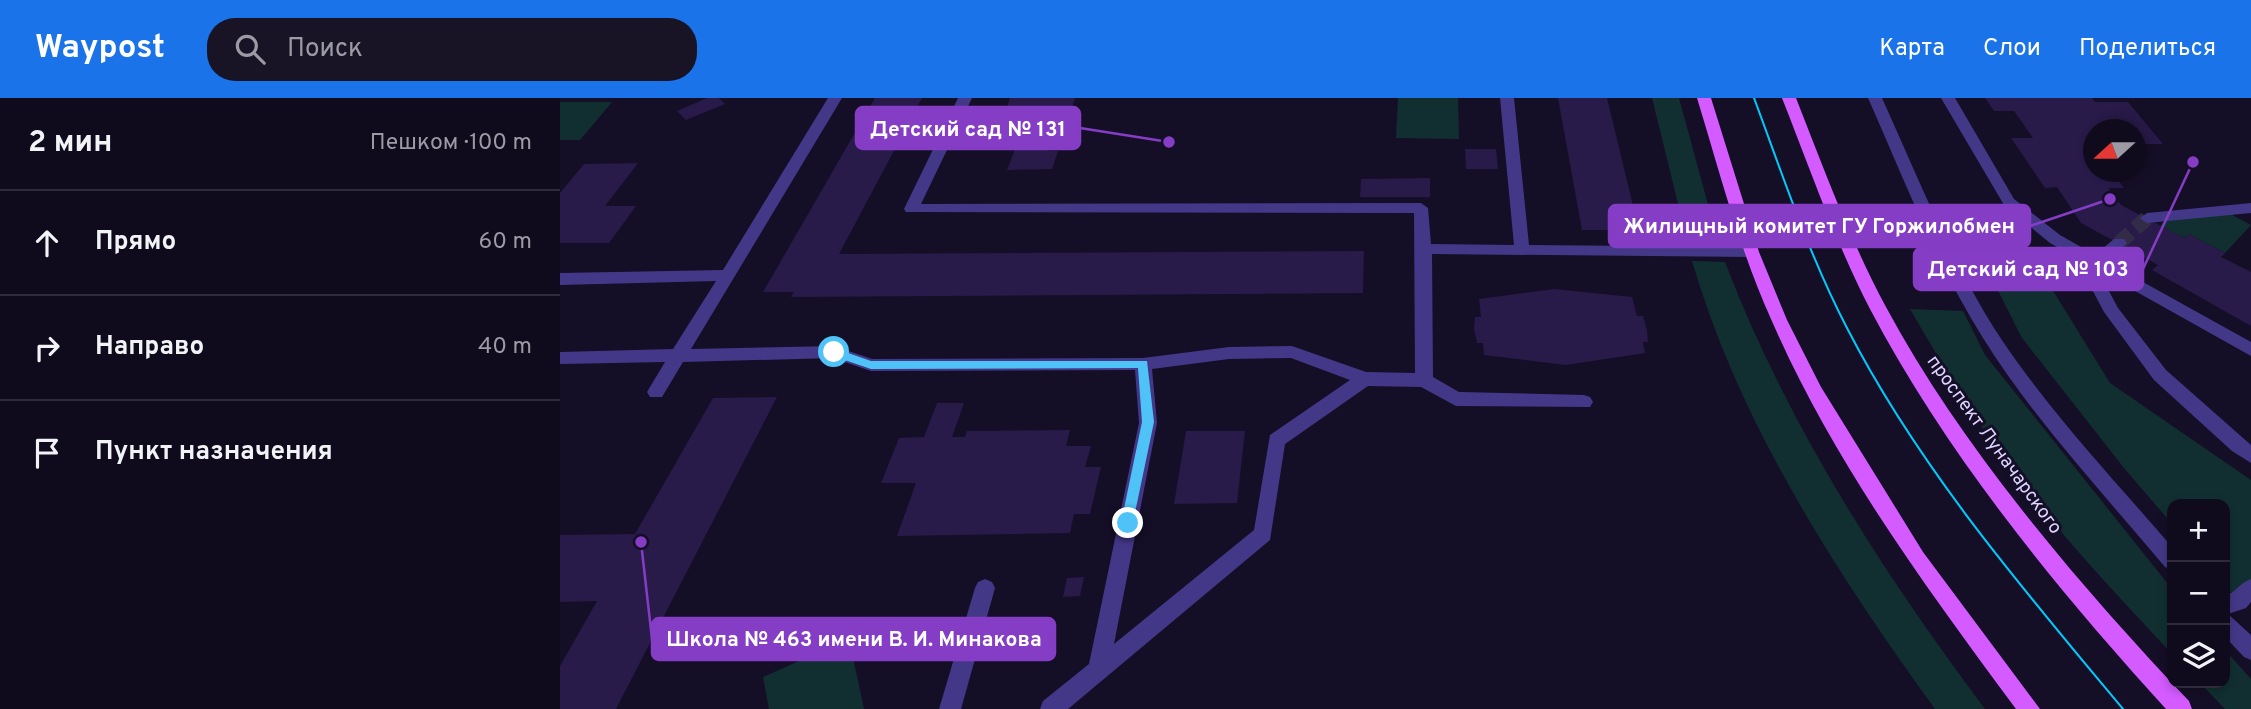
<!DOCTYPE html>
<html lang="ru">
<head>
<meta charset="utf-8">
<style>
  :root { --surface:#100a1d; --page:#191326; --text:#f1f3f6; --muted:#9c9aa4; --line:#302b3b; --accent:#1a73e8 }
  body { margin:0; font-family:Overpass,sans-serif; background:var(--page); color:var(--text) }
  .controls { position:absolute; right:21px; bottom:21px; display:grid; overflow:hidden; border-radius:14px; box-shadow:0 4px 10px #0003 }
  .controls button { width:63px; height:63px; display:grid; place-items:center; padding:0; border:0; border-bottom:2px solid var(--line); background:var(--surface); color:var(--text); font:35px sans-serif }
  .compass { position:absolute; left:1523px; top:21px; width:63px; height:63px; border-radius:50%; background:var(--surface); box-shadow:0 4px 10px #0003; rotate:249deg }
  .stop { position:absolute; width:21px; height:21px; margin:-16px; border:5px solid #4fc3f7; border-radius:50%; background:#fff }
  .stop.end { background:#4fc3f7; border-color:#fff; box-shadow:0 2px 7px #0008 }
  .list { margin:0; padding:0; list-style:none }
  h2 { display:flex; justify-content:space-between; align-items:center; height:91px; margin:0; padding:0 28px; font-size:30px }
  h2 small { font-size:23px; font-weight:400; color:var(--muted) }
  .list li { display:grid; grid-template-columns:46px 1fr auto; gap:21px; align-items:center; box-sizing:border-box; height:105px; padding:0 28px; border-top:2px solid var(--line) }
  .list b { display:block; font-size:26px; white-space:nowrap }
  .list em { font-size:23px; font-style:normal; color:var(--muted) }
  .icon { flex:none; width:38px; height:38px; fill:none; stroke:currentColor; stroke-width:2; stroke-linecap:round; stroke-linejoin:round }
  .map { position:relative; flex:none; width:1691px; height:611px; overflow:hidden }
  header { display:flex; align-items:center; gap:42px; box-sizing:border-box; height:98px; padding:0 35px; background:var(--accent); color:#fff }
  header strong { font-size:33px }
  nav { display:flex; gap:38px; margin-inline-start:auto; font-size:24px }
  .search { width:490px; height:63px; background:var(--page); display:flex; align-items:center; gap:18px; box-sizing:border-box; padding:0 24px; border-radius:28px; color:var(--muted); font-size:26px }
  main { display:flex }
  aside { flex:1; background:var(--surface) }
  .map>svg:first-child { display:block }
  .green { fill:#112f31 }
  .building { fill:#281a49 }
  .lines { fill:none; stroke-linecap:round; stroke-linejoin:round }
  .minor-tunnel { stroke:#332c47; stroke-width:15; stroke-dasharray:15 7; stroke-linecap:butt }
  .minor { fill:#433888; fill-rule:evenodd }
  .major { fill:#d35bff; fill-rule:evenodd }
  .tram { stroke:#00cbff; stroke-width:2 }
  .route { fill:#4fc3f7 }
  .labels { text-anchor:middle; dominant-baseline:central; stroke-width:6; stroke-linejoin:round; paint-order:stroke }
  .street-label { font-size:19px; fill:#ded4ff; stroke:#150e27 }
  .leader { fill:none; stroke:#853dc5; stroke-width:2.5 }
  .callout-dot { fill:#853dc5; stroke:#150e27; stroke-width:2.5 }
  .callout { fill:#853dc5; stroke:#853dc5; stroke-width:2.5 }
  .callout-label { font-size:21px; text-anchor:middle; font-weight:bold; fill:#fff }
</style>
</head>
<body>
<header>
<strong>Waypost</strong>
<div class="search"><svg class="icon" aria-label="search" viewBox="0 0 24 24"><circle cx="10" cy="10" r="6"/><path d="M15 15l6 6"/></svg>Поиск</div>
<nav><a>Карта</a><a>Слои</a><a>Поделиться</a></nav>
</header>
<main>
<aside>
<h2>2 мин<small>Пешком · 100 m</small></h2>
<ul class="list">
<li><svg class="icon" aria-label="ahead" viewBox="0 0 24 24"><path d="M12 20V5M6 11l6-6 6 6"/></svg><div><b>Прямо</b></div><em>60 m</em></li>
<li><svg class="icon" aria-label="right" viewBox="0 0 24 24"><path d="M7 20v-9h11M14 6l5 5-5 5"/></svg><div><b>Направо</b></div><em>40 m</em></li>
<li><svg class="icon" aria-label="arrive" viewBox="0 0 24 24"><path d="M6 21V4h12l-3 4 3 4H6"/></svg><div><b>Пункт назначения</b></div></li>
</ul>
</aside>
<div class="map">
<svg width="1691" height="611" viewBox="0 0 1691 611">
  <rect width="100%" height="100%" fill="#150e27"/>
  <g class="green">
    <polygon points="838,0 898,0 899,41 836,40"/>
    <polygon points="1092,0 1119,0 1158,143 1127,142"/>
    <polygon points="0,4 52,4 20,42 0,42"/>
    <polygon points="1663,112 1691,127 1665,155 1628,136 1624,140 1600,128 1611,116"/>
    <polygon points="1412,141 1461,141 1550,285 1691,382 1691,490 1679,503 1665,487 1665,406 1612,406 1612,426 1564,370 1462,240"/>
    <path d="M 1132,163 L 1165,164 C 1227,326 1321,472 1425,611 L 1375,611 C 1276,474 1180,327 1132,163 Z"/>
    <path d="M 1350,211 L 1403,213 L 1425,257 L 1612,491 L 1612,556 C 1557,497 1501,438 1453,374 C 1415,322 1382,266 1350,211 Z"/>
    <polygon points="289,541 304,611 209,611 203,579"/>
    <polygon points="1665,552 1691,581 1691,611 1665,611 1640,585 1665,585"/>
  </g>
  <g class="building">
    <polygon points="147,0 159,0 165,6 126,22 117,13"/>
    <polygon points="315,0 362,0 279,156 804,153 803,195 231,199 234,194 203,194"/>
    <polygon points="450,0 515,0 509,18 500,18 488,53 498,53 492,71 447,72 455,51 420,52 436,13 446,13"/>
    <polygon points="998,0 1047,0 1079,132 1022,132"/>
    <polygon points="1425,0 1532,0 1535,4 1568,4 1603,46 1576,46 1576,32 1534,32 1534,54 1531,54 1534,58 1534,74 1552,74 1564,90 1548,90 1561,107 1624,140 1628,136 1665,155 1661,159 1691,174 1691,228 1592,172 1598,167 1521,125 1497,89 1485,90 1451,40 1473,40 1454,13 1434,13"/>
    <polygon points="905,51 936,51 938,71 906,71"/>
    <polygon points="78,65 45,108 76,108 49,145 0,145 0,95 24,66"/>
    <polygon points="870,80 870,99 800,99 801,81"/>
    <polygon points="994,191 1072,199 1077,218 1083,218 1087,232 1088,244 1083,244 1085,255 1006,267 924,257 923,245 917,245 914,231 915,219 921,219 919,201"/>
    <polygon points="217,299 56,611 0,611 0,568 37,503 0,504 0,437 75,436 153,300"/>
    <polygon points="377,305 404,305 392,339 405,339 407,333 510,332 506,348 531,348 525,369 541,369 530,416 514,416 510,435 337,438 356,385 321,385 339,340 364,339"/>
    <polygon points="626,333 685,333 677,405 614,406"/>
    <polygon points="524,479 520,498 503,499 507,480"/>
  </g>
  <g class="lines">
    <polyline class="minor-tunnel" points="1559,145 1587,120"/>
    <g class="minor">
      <path d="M 268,0 L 282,0 L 131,251 L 274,248 L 312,261 L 583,260 L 669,249 L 732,248 L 806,274 L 855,275 L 854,115 L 346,114 L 344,111 L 398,0 L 412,0 L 361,106 L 861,105 L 868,110 L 871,146 L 954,147 L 940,0 L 954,0 L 969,147 L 1191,149 L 1199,154 L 1191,159 L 872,156 L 873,279 L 899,294 L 1024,297 L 1030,299 L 1033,304 L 1030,309 L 896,308 L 861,289 L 808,288 L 725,346 L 710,442 L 508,611 L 480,611 L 483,603 L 529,566 L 579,325 L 575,272 L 311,273 L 273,260 L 123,264 L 102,299 L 90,299 L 87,294 L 105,264 L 0,266 L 0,254 L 113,251 L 156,183 L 0,187 L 0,175 L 163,172 ZM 731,260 L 790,282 L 710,337 L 694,432 L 554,546 L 597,325 L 592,271 L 669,261 Z"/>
      <path d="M 1308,0 L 1322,0 C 1357,77 1389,158 1434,230 C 1485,309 1551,378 1612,449 L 1612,472 L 1605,469 C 1543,395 1475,323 1423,240 C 1376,165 1344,81 1308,0 Z"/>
      <polygon points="1381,0 1395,0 1454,101 1500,137 1535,157 1554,141 1564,141 1567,145 1547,164 1691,244 1691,258 1543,175 1542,180 1558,210 1606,272 1691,347 1691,365 1672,353 1594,282 1544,214 1526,180 1529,167 1490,145 1444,107"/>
      <polygon points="1691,105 1691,115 1587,125 1580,120 1587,115"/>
      <polygon points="425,481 432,484 435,490 401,611 379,611 415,490 418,484"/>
      <path d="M 1691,481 L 1691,504 L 1686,510 L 1668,516 L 1691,537 L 1691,562 L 1684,559 L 1665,539 L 1665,498 C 1676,494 1680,485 1691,481 Z"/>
    </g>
    <g class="major">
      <path d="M 1137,0 L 1151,0 L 1199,154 L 1227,222 L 1261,289 L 1363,454 L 1480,611 L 1456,611 C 1365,488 1272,362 1211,221 C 1179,150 1160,75 1137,0 Z"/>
      <path d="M 1222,0 L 1236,0 C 1264,71 1290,142 1326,209 C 1401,349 1520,488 1629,603 L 1632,611 L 1606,611 C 1495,489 1387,357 1310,211 C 1275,143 1250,71 1222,0 Z"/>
    </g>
    <path class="tram" d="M 1194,0 C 1223,78 1249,157 1287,230 C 1359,370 1463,491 1563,611"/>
  </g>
  <polygon class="route" points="274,250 311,263 587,263 594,324 572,429 563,429 561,425 582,324 578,270 311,271 270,257 268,254"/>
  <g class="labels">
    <g class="street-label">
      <text transform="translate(1434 347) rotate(54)">проспект Луначарского</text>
    </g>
  </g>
  <path class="leader" d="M609 44L520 30M1550 101L1470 128M1633 64L1583 171M81 444L92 541"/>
  <g class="callout-dot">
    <circle cx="609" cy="44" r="7"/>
    <circle cx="1550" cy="101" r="7"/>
    <circle cx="1633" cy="64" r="7"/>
    <circle cx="81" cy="444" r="7"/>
  </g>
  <g class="callout">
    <rect x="296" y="9" width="224" height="42" rx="7"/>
    <rect x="1049" y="107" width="421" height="42" rx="7"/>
    <rect x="1354" y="150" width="229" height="42" rx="7"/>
    <rect x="92" y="520" width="403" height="42" rx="7"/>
  </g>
  <g class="callout-label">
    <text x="408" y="38">Детский сад № 131</text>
    <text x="1259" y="135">Жилищный комитет ГУ Горжилобмен</text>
    <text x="1468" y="178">Детский сад № 103</text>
    <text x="294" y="548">Школа № 463 имени В. И. Минакова</text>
  </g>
</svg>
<div class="controls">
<button>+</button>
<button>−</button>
<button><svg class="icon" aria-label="layers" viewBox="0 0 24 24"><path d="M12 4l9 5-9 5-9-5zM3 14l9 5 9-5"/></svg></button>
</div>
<svg class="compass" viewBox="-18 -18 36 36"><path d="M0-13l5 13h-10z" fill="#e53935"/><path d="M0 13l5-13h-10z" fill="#9c9aa4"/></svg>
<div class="stop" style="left:274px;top:254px"></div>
<div class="stop end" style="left:568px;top:425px"></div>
</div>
</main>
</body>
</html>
